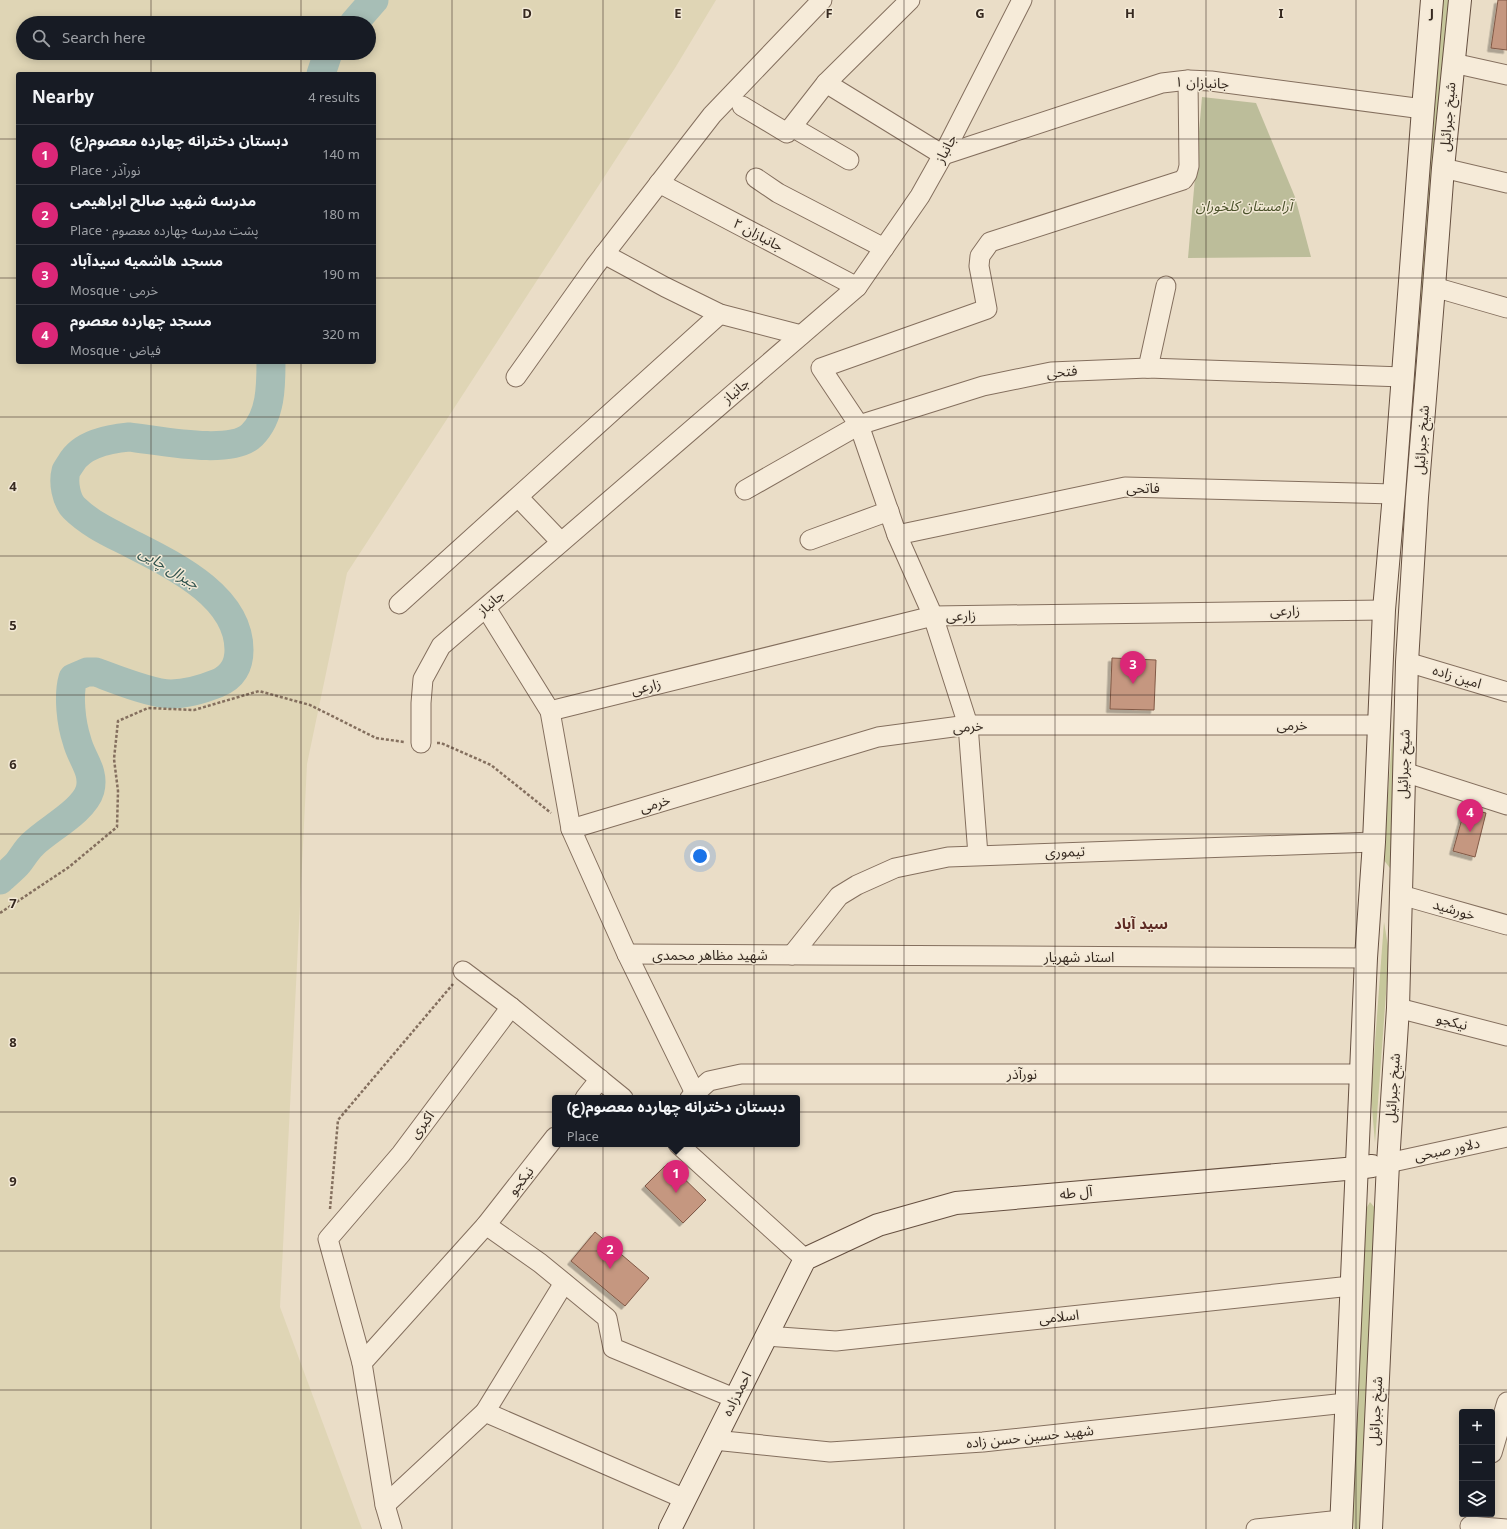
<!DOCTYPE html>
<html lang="en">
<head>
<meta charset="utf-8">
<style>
  :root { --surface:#171b24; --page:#20242c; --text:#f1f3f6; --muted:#9ea1a6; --line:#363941; --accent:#db2777 }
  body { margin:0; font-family:Georgia,"Noto Sans Arabic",serif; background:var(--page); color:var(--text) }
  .controls { position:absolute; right:12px; bottom:12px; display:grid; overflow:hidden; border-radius:4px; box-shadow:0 2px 10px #0003 }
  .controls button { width:36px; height:36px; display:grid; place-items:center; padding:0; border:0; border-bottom:1px solid var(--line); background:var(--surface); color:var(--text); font:20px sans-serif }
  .you { position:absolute; left:700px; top:856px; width:14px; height:14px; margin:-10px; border:3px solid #fff; border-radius:50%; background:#1a73e8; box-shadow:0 0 0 6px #1a73e833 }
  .badge { display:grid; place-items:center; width:26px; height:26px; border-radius:50%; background:var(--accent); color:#fff; font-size:13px; font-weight:700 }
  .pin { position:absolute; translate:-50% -33px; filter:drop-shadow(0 1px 2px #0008) }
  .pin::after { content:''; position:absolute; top:21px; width:14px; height:12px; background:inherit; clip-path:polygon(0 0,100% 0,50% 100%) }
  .popup { position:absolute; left:552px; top:1095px; width:248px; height:52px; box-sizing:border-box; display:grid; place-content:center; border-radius:4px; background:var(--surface); filter:drop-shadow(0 1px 3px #0005); font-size:13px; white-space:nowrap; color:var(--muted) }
  .popup b { font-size:15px; color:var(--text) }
  .popup::after { content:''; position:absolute; left:50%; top:100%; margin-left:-8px; border:8px solid transparent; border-top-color:var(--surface) }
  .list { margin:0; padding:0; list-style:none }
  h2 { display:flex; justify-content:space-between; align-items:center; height:52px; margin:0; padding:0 16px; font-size:17px }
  h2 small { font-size:13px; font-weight:400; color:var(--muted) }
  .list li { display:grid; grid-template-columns:26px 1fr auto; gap:12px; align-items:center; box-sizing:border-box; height:60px; padding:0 16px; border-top:1px solid var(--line) }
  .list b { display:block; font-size:15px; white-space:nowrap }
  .list p { margin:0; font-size:13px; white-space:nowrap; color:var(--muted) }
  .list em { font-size:13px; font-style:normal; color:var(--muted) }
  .icon { flex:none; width:22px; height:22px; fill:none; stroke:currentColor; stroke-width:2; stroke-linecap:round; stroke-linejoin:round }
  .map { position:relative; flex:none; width:1507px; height:1529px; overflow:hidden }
  .search { position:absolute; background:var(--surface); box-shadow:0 2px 10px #0003; left:16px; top:16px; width:360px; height:44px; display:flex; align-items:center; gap:10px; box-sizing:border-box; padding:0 14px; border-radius:22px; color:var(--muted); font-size:15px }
  .panel { position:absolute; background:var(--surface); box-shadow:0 2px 10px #0003; left:16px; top:72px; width:360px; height:292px; border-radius:4px }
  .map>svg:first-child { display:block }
  .farmland { fill:#dfd5b5; fill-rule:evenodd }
  .green { fill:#c6c79b }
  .cemetery { fill:#bcbd9a }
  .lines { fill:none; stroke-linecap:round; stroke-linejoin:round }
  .river { stroke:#a7beb6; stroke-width:29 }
  .building { fill:#c59780; stroke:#815946; filter:url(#shadow) }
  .street-casing { stroke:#846f5e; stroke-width:21 }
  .secondary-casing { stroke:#665041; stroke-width:24 }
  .path { stroke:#846f5e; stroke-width:2.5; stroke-dasharray:3 2; stroke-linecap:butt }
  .street { stroke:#f6ebd9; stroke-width:19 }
  .secondary { stroke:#f6ebd9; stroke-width:22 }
  .grid { fill:none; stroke:#362920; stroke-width:1; stroke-opacity:0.55 }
  .labels { text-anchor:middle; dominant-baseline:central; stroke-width:3; stroke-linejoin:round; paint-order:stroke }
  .street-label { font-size:14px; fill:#362920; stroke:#f2e8d5 }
  .park-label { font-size:14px; font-style:italic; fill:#495029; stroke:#f2e8d5 }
  .water-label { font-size:15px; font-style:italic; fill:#31544f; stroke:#f2e8d5 }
  .neighbourhood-label { font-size:15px; font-weight:bold; fill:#5e2b24; stroke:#f2e8d5 }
  .grid-label { font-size:13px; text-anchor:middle; font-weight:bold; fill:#362920; stroke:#f2e8d5; stroke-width:3; stroke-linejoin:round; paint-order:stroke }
</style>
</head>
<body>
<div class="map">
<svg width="1507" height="1529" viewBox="0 0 1507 1529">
  <defs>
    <filter id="shadow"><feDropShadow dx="-3.5" dy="3.5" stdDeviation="0" flood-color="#0004"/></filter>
  </defs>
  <rect width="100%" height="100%" fill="#eaddc7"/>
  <path class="farmland" d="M 0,0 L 716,0 L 675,68 L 347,573 L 307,764 L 280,1307 L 362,1529 L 0,1529 ZM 23,23 L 369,23 L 369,53 L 23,53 ZM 18,74 L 374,74 L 374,362 L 18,362 Z"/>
  <g class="green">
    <polygon points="1443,0 1451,0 1413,476 1411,414"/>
    <polygon points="1404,516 1405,601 1393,872 1383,859 1396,686"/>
    <polygon points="1384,922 1389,952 1375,1143 1371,1096"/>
    <polygon points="1370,1202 1375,1208 1360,1529 1354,1529 1352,1513 1366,1213 1367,1207"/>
  </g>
  <polygon class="cemetery" points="1202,97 1256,103 1295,197 1311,257 1188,258"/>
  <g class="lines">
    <g class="river">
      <polyline points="354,23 374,0"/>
      <polyline points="321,74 328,53"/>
      <path d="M 0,880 C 6,874 13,869 18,863 C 23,857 27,849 33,844 C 48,829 84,811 90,790 C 95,771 81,758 77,741 C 71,723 68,695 73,678 L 87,672 L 96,672 C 115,679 152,694 171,694 C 187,694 203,689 218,683 C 232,677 239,666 239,650 C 239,593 166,562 122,539 C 106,531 88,522 74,508 C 66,500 63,482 66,471 C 67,469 69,466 71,463 C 82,444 108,439 129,437 C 158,440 231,456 252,435 C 271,416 271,386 271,362"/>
    </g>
  </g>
  <g class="building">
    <polygon points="1498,0 1507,0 1507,50 1491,48"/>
    <polygon points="1112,658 1156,660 1154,710 1110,709"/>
    <polygon points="1465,808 1486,813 1475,857 1453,851"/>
    <polygon points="668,1163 706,1200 683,1223 645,1186"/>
    <polygon points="595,1232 649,1278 625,1306 571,1261"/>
  </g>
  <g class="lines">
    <g class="street-casing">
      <g id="street">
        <polyline points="1453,63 1507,75"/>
        <polyline points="826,83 943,155 1162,83 1188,80 1211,81 1423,109"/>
        <polyline points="742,106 787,133 826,83 910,0"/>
        <polyline points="792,127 849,160"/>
        <polyline points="1443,168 1507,183"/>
        <polyline points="756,178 778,193 884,248"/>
        <polyline points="659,183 857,287"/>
        <polyline points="604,254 665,287 720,314 801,335"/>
        <polyline points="1434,287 1507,308"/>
        <polyline points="1148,368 1166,286"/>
        <polyline points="516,377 595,266 712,115 822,0"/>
        <polyline points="745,490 859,425 983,386 1051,372 1148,368 1403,377"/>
        <polyline points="518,497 561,542"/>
        <polyline points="897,535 1125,487 1394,494"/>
        <polyline points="810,540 889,511"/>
        <polyline points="399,604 720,314"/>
        <polyline points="486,608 550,711 571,829 627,954 695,1093"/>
        <polyline points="1407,662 1507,692"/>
        <polyline points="550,711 933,616 1384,610"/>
        <polyline points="421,743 421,703 423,679 441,646 857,287 920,196 943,155 1022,0"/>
        <polyline points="1404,772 1507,805"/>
        <polyline points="571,829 878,737 968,725 1379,725"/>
        <polyline points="978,855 968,725 933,616 897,535 859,425 821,368 987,309 979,266 980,256 990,242 1183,180 1187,174 1189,166 1188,80"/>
        <polyline points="1401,895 1507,925"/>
        <polyline points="627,954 1366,958"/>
        <polyline points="792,955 839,896 857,885 895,868 948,857 1374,842"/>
        <polyline points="463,971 511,1007 623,1098"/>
        <polyline points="1398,1008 1507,1036"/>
        <polyline points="585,1098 600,1079"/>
        <polyline points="690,1098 709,1081 741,1074 1361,1074"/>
        <polyline points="678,1144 805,1259"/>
        <polyline points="1388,1163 1507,1137"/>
        <polyline points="486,1225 540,1263 607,1318 613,1348 734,1398"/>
        <polyline points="766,1336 836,1341 1351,1286"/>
        <polyline points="362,1363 328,1239 401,1154 511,1007"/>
        <polyline points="485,1412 564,1283"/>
        <polyline points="714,1440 830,1452 983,1442 1346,1403"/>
        <polyline points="1492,1453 1507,1402"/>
        <polyline points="385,1505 485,1412 685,1499"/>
        <polyline points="1470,1526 1507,1529"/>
        <polyline points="392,1529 385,1505 362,1363 486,1225 555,1137"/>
        <polyline points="1256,1529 1341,1520"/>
      </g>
    </g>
    <g class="secondary-casing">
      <g id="secondary">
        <polyline points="670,1529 805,1259 878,1225 956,1203 1357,1168 1372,1166"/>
        <polyline points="1341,1529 1366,958 1374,842 1384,610 1394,494 1423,109 1432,0"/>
        <polyline points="1371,1529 1388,1163 1398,1008 1407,662 1417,497 1434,287 1443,168 1460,0"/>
      </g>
    </g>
    <g class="path">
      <polyline points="437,743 441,743 491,765 551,813"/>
      <polyline points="0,913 69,867 117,827 118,791 114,759 118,721 148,708 194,710 259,691 310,705 376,738 404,742"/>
      <polyline points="330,1209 338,1120 453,984"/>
    </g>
    <use href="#street" class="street"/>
    <use href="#secondary" class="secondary"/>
  </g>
  <path class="grid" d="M 151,0 L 151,23M 301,0 L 301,23M 452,0 L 452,1529M 603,0 L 603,1529M 754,0 L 754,1529M 904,0 L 904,1529M 1055,0 L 1055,1529M 1206,0 L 1206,1529M 1356,0 L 1356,1529M 151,53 L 151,74M 301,53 L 301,74M 0,139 L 18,139M 374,139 L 1507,139M 0,278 L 18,278M 374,278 L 1507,278M 151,362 L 151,1529M 301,362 L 301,1529M 0,417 L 1507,417M 0,556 L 1507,556M 0,695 L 1507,695M 0,834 L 1507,834M 0,973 L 1507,973M 0,1112 L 1507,1112M 0,1251 L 1507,1251M 0,1390 L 1507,1390"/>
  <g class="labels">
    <g class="street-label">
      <text transform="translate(1202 83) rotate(2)">جانبازان ۱</text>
      <text transform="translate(1448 117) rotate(-85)">شیخ جبرائیل</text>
      <text transform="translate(946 149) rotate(-62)">جانباز</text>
      <text transform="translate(758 235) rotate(28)">جانبازان ۲</text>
      <text transform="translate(1062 372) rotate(-5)">فتحی</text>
      <text transform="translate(736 391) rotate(-41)">جانباز</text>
      <text transform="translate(1422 440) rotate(-86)">شیخ جبرائیل</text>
      <text x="1143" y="488">فاتحی</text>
      <text transform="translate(491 603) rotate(-41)">جانباز</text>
      <text transform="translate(1285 611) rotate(-1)">زارعی</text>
      <text transform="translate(961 616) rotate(-1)">زارعی</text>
      <text transform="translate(1457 677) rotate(17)">امین زاده</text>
      <text transform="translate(646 687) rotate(-14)">زارعی</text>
      <text x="1292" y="725">خرمی</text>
      <text transform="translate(968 727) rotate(-4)">خرمی</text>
      <text transform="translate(1404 764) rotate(-88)">شیخ جبرائیل</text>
      <text transform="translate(655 804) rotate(-17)">خرمی</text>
      <text transform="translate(1065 852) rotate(-2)">تیموری</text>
      <text transform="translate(1454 910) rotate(16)">خورشید</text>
      <text x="710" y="955">شهید مظاهر محمدی</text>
      <text x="1079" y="957">استاد شهریار</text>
      <text transform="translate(1452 1022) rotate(14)">نیکجو</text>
      <text x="1022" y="1074">نورآذر</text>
      <text transform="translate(1393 1088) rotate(-86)">شیخ جبرائیل</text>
      <text transform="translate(422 1125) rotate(-53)">اکبری</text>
      <text transform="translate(1447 1150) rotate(-12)">دلاور صبحی</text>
      <text transform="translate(521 1181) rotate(-52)">نیکجو</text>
      <text transform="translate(1076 1193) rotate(-5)">آل طه</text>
      <text transform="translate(1059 1317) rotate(-6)">اسلامی</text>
      <text transform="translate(737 1394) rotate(-63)">احمدزاده</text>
      <text transform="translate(1376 1411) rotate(-87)">شیخ جبرائیل</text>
      <text transform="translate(1030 1437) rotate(-6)">شهید حسین حسن زاده</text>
    </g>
    <g class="park-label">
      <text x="1244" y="206">آرامستان کلخوران</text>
    </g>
    <g class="water-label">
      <text transform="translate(169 568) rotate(31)">جیرال چایی</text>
    </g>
    <g class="neighbourhood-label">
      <text x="1141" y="924">سید آباد</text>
    </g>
  </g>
  <g class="grid-label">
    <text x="527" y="18">D</text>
    <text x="678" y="18">E</text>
    <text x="829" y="18">F</text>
    <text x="980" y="18">G</text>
    <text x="1130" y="18">H</text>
    <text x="1281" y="18">I</text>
    <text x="1432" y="18">J</text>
    <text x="13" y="491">4</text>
    <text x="13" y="630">5</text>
    <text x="13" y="769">6</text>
    <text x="13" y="908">7</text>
    <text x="13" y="1047">8</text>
    <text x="13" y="1186">9</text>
  </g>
</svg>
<div class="controls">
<button>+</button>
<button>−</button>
<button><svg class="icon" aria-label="layers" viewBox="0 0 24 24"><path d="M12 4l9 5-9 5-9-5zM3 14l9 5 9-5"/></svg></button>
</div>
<div class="you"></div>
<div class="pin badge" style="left:676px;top:1193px">1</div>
<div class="popup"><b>دبستان دخترانه چهارده معصوم(ع)</b>Place</div>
<div class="pin badge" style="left:610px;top:1269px">2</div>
<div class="pin badge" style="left:1133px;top:684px">3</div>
<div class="pin badge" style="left:1470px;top:832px">4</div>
<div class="search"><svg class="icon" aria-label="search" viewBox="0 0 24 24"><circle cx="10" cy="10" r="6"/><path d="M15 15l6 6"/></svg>Search here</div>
<section class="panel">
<h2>Nearby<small>4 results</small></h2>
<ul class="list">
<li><span class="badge">1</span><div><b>دبستان دخترانه چهارده معصوم(ع)</b><p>Place · نورآذر</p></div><em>140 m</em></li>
<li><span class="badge">2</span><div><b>مدرسه شهید صالح ابراهیمی</b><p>Place · پشت مدرسه چهارده معصوم</p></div><em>180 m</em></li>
<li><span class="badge">3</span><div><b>مسجد هاشمیه سیدآباد</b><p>Mosque · خرمی</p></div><em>190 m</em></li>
<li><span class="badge">4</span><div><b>مسجد چهارده معصوم</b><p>Mosque · فیاض</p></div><em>320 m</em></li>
</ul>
</section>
</div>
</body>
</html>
